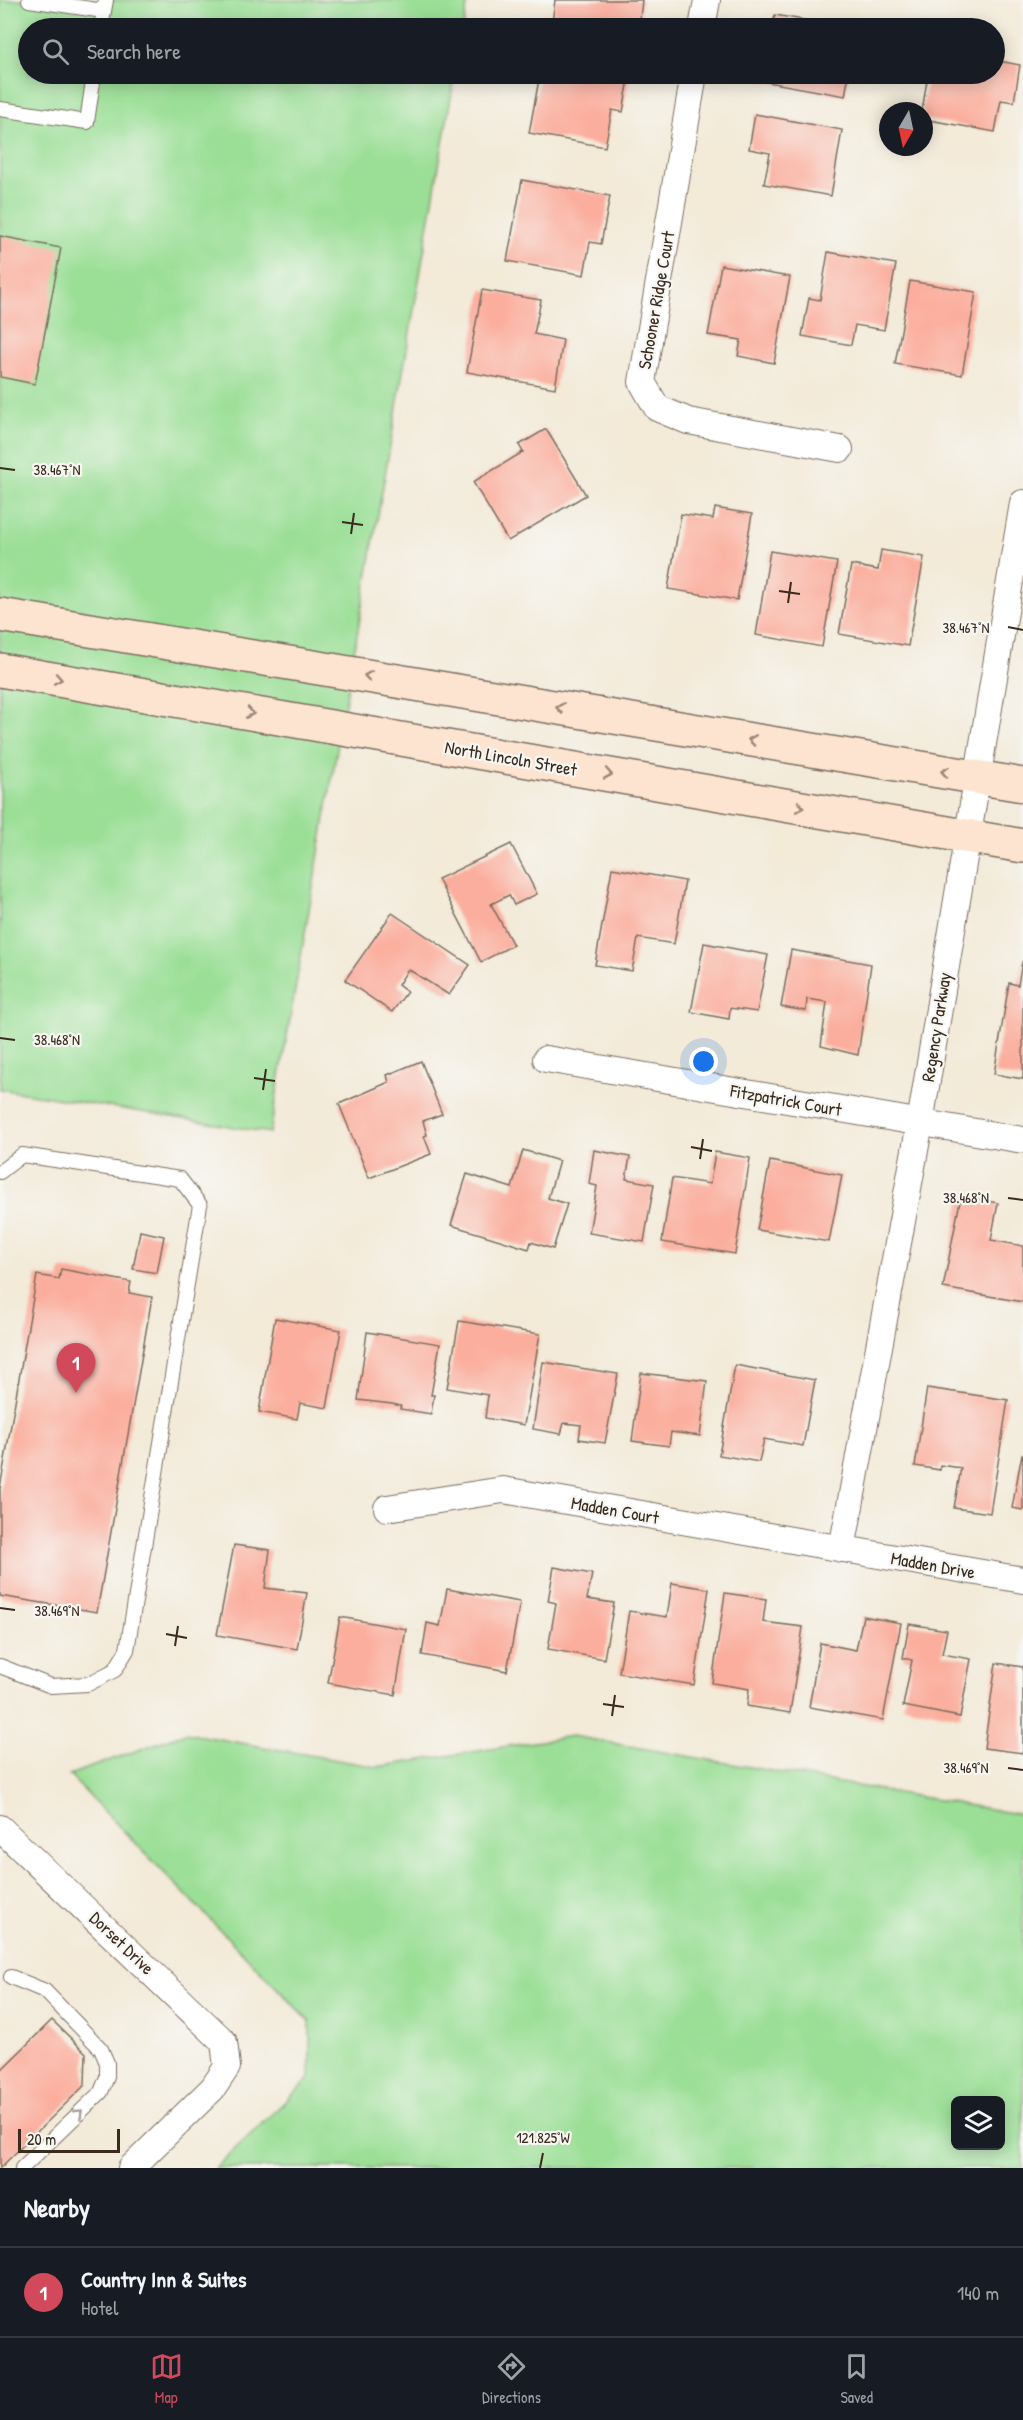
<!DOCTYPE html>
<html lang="en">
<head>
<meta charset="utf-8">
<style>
  :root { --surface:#171b24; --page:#242831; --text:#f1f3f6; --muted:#9ea1a6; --line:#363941; --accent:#d1495b }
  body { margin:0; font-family:"Patrick Hand",sans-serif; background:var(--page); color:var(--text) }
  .controls { position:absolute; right:18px; bottom:18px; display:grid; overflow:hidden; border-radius:9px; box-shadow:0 3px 15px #0003 }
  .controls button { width:54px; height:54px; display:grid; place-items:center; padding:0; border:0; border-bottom:2px solid var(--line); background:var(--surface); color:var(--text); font:30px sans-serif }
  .compass { position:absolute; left:879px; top:102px; width:54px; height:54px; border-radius:50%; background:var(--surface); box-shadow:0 3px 15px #0003; rotate:189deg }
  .scale { position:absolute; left:18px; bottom:15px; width:102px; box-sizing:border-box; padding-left:6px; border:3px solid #3b2a1e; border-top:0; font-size:16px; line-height:21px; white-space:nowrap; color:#3b2a1e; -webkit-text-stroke:4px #f6f6f2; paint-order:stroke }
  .you { position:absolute; left:704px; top:1062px; width:21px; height:21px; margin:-15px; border:4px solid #fff; border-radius:50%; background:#1a73e8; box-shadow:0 0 0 9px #1a73e833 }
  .badge { display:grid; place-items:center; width:39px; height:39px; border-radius:50%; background:var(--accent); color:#fff; font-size:20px; font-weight:700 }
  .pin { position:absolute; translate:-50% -50px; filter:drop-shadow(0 2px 3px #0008) }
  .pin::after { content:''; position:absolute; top:32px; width:21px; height:18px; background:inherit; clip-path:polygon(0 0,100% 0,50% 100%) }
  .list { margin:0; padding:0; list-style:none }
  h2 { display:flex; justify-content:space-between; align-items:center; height:78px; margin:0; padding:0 24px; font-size:26px }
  h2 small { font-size:20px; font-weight:400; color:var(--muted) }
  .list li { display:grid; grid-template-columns:39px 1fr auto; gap:18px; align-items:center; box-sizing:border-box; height:90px; padding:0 24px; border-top:2px solid var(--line) }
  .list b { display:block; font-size:22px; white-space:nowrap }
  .list p { margin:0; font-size:20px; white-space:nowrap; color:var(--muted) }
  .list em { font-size:20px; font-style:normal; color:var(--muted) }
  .icon { flex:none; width:33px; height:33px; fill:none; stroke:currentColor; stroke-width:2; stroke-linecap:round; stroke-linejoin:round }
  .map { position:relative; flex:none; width:1023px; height:2168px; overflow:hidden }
  .search { position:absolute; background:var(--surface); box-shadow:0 3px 15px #0003; left:18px; right:18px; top:18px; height:66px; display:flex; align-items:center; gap:15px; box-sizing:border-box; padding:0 21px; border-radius:33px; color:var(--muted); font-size:22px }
  .sheet { height:168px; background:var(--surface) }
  nav { display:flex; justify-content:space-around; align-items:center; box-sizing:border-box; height:84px; border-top:2px solid var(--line); background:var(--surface); font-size:16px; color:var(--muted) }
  nav a { display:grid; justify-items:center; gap:3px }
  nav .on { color:var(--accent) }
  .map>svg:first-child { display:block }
  .green { fill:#9bdf97; stroke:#6b845a; stroke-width:1.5; fill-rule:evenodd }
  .building { fill:#fbae9d }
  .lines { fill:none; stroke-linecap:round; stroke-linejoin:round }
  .lane-casing { stroke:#7b6d5f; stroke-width:16 }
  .street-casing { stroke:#7b6d5f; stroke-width:28 }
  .secondary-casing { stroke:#7b6d5f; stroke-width:36 }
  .lane { stroke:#fff; stroke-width:14 }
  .street { stroke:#fff; stroke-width:26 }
  .secondary { stroke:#fde4d1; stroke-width:33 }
  .oneway { stroke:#9c8778 }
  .oneway2 { stroke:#a79f9a }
  .ticks { fill:none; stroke:#3b2a1e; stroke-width:2 }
  .labels { text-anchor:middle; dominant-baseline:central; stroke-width:4.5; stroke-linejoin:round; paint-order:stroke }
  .street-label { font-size:18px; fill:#3b2a1e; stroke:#f6f6f2 }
  .ticks-label { font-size:15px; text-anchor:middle; fill:#3b2a1e; stroke:#f6f6f2; stroke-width:4.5; stroke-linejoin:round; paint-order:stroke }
</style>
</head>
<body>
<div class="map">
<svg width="1023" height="2168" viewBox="0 0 1023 2168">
  <rect width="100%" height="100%" fill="#f6f6f2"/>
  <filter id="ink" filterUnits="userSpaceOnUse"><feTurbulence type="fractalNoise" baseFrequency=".0167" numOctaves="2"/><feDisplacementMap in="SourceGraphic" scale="12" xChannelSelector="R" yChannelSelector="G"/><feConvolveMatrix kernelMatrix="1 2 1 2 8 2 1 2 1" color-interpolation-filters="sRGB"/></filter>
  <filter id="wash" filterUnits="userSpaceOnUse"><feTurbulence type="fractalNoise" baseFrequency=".008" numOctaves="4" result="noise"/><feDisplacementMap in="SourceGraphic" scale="24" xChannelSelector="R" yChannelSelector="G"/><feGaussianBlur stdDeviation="1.35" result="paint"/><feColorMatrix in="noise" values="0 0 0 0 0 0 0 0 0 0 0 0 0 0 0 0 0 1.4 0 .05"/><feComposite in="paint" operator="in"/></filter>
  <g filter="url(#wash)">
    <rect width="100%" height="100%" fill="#f3ead8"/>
    <g class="green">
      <polygon points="0,0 468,0 463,28 28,28 28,74 455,74 270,1133 0,1089"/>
      <path d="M 185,1733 L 377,1767 L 572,1736 L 1023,1815 L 1023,2168 L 215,2168 L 310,2078 L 310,2022 L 69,1775 ZM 956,2100 L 1000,2100 L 1000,2146 L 956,2146 Z"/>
    </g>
    <g id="blocks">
      <g class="building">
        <polygon points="555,0 642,0 639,28 588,28 552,23"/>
        <polygon points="775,15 842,27 842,28 772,28"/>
        <polygon points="994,60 1020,65 1014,102 1001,100 995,132 924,119 924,111 922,111 928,74 994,74"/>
        <polygon points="540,74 630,74 623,112 612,110 605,147 529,133"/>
        <polygon points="763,74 849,74 845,96 762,81"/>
        <polygon points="755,114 842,130 831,196 764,184 770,153 749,149"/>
        <polygon points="522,180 610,196 601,244 590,242 584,275 507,261"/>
        <polygon points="0,236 61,248 35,384 0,377"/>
        <polygon points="828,252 896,264 884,330 855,325 851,345 802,336 809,298 820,300"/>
        <polygon points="721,265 790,277 774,363 738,356 741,340 708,335"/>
        <polygon points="910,281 976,292 962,375 895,364"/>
        <polygon points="482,290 541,300 534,334 563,340 555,388 467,372"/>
        <polygon points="546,429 586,495 508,541 473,482 523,452 519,445"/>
        <polygon points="715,508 752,514 737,600 668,589 681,514 713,519"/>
        <polygon points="881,550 924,557 908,646 839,634 851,565 878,570"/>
        <polygon points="770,551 837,562 822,647 756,635"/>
        <polygon points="511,844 537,894 514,905 509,895 491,904 513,945 481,962 438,879"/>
        <polygon points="612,868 685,881 674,944 638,938 632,971 595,965"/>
        <polygon points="392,913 470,965 449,995 408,969 398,985 407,992 392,1012 345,980"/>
        <polygon points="704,943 768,955 757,1012 730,1008 729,1019 691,1012"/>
        <polygon points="791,950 871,964 858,1055 821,1046 827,1002 807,999 806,1011 781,1007"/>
        <polygon points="1022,962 1023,962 1023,1079 994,1074 1009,983 1018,985"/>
        <polygon points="421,1061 442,1114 423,1121 427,1135 424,1136 431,1154 369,1178 339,1104 389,1082 387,1075"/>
        <polygon points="523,1150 559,1161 548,1198 567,1204 553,1249 531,1242 529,1249 451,1225 467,1174 512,1188"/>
        <polygon points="594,1150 630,1157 626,1179 654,1184 644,1242 589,1233 597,1186 589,1184"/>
        <polygon points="715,1152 750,1158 735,1254 662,1242 672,1178 710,1184"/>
        <polygon points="770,1161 842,1175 829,1242 757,1230"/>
        <polygon points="961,1196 998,1203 991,1240 1023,1246 1023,1302 943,1288"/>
        <polygon points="140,1231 164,1236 157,1273 133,1269"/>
        <polygon points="61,1269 131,1282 129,1293 152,1297 97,1612 0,1596 0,1488 37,1275 59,1279"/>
        <polygon points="275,1318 341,1330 327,1408 300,1403 297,1419 259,1412"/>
        <polygon points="459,1321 540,1334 524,1425 485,1418 488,1395 447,1388"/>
        <polygon points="367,1332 440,1344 431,1395 434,1395 431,1414 400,1409 401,1406 392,1404 358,1400"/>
        <polygon points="543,1362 618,1374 605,1443 579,1439 581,1425 564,1423 561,1434 533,1429"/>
        <polygon points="735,1365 815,1380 803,1446 764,1439 759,1462 719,1455"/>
        <polygon points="641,1373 707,1381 700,1436 671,1432 669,1446 632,1441"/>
        <polygon points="927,1388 1008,1400 990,1513 954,1508 961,1468 940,1465 940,1470 915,1466"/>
        <polygon points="1022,1454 1023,1454 1023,1510 1012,1508"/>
        <polygon points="234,1545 270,1550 265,1588 307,1593 297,1649 217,1635"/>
        <polygon points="554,1567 592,1574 587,1599 614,1603 604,1659 548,1649 556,1603 548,1601"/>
        <polygon points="672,1583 709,1589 694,1685 619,1673 629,1611 667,1617"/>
        <polygon points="447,1589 520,1602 507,1671 422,1655 427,1623 440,1626"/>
        <polygon points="725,1593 766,1599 763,1622 803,1627 790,1713 747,1706 749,1689 712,1683"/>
        <polygon points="863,1616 901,1623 883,1720 809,1707 820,1643 856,1650"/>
        <polygon points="340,1617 406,1629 395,1695 328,1683"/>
        <polygon points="909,1624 947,1630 942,1654 971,1659 960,1717 903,1706 912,1660 903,1658"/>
        <polygon points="996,1663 1023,1667 1023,1753 984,1748"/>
        <polygon points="52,2020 86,2053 85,2085 0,2168 0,2071"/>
      </g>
    </g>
  </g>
  <g filter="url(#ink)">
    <use href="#blocks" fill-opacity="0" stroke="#7b6d5f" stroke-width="1.5"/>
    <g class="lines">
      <g class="lane-casing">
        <g id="lane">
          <polyline points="29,0 104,11"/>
          <polyline points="101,28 106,0"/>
          <polyline points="0,109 87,122 94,74"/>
          <polyline points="0,1172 22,1155 180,1179 200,1205 127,1650 115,1670 88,1684 51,1686 0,1666"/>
          <polyline points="11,1977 45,1991 101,2049 107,2063 107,2077 101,2092 22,2168"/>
        </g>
      </g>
      <g class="street-casing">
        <g id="street">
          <polyline points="702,28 707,0"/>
          <polyline points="694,74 642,382 657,408 688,421 840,449"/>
          <polyline points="546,1059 1023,1140"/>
          <polyline points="387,1508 503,1490 1023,1580"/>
          <polyline points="842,1549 920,1123 1023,503"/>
          <polyline points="0,1828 224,2042 227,2067 213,2088 131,2168"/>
        </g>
      </g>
      <g class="secondary-casing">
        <g id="secondary">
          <polyline points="0,615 1023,785"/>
          <polyline points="0,670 1023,846"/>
        </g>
      </g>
      <use href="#lane" class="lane"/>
      <use href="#street" class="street"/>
      <use href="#secondary" class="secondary"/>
    </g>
    <defs><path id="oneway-chevron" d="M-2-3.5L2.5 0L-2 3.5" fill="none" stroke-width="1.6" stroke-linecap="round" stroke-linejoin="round" transform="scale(1.5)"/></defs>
    <g class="oneway">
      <use href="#oneway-chevron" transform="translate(368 676) rotate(-171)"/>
      <use href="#oneway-chevron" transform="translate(58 679) rotate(10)"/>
      <use href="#oneway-chevron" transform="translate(560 708) rotate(-171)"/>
      <use href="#oneway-chevron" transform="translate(250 713) rotate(10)"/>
      <use href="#oneway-chevron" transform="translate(752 740) rotate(-171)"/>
      <use href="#oneway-chevron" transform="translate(945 772) rotate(-171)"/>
      <use href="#oneway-chevron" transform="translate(608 774) rotate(10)"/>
      <use href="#oneway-chevron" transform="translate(800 807) rotate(10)"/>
    </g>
    <use class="oneway2" href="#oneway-chevron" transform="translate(79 2113) rotate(-44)"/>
  </g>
  <path class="ticks" d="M 0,468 L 15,470M 342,522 L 363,525M 351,534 L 354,513M 779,591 L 800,594M 788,603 L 791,582M 1008,627 L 1023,630M 0,1038 L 15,1040M 254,1078 L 275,1081M 263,1090 L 266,1069M 691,1147 L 712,1151M 700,1159 L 703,1139M 1008,1198 L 1023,1200M 0,1608 L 15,1610M 166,1634 L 187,1638M 175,1646 L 178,1626M 603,1704 L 624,1707M 612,1716 L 615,1695M 1008,1768 L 1023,1770M 540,2168 L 543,2153"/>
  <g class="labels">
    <g class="street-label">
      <text transform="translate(656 300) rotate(-80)">Schooner Ridge Court</text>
      <text transform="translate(511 758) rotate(10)">North Lincoln Street</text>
      <text transform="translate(936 1027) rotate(-81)">Regency Parkway</text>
      <text transform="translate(786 1100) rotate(10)">Fitzpatrick Court</text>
      <text transform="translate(615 1510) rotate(10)">Madden Court</text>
      <text transform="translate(933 1565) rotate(10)">Madden Drive</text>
      <text transform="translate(122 1943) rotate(44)">Dorset Drive</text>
    </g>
  </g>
  <g class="ticks-label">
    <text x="57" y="475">38.467°N</text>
    <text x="966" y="633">38.467°N</text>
    <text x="57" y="1045">38.468°N</text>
    <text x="966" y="1203">38.468°N</text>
    <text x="57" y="1616">38.469°N</text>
    <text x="966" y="1773">38.469°N</text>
    <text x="543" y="2143">121.825°W</text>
  </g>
</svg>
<div class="controls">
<button><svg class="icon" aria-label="layers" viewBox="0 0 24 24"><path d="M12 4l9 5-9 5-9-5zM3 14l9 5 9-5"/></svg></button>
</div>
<svg class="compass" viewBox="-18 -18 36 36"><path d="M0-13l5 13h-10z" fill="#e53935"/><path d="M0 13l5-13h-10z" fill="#9ea1a6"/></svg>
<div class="scale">20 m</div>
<div class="you"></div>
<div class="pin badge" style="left:76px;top:1393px">1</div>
<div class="search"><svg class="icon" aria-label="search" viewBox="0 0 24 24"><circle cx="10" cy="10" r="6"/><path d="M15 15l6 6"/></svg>Search here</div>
</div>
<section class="sheet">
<h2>Nearby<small></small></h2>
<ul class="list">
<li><span class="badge">1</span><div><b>Country Inn &amp; Suites</b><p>Hotel</p></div><em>140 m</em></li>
</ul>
</section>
<nav>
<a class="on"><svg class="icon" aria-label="map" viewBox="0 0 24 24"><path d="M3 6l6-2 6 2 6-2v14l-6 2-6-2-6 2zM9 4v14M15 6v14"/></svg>Map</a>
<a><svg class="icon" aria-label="directions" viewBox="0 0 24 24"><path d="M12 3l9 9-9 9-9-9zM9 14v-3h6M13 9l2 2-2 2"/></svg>Directions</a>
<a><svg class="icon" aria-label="saved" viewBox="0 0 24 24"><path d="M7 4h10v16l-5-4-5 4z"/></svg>Saved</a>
</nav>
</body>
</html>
